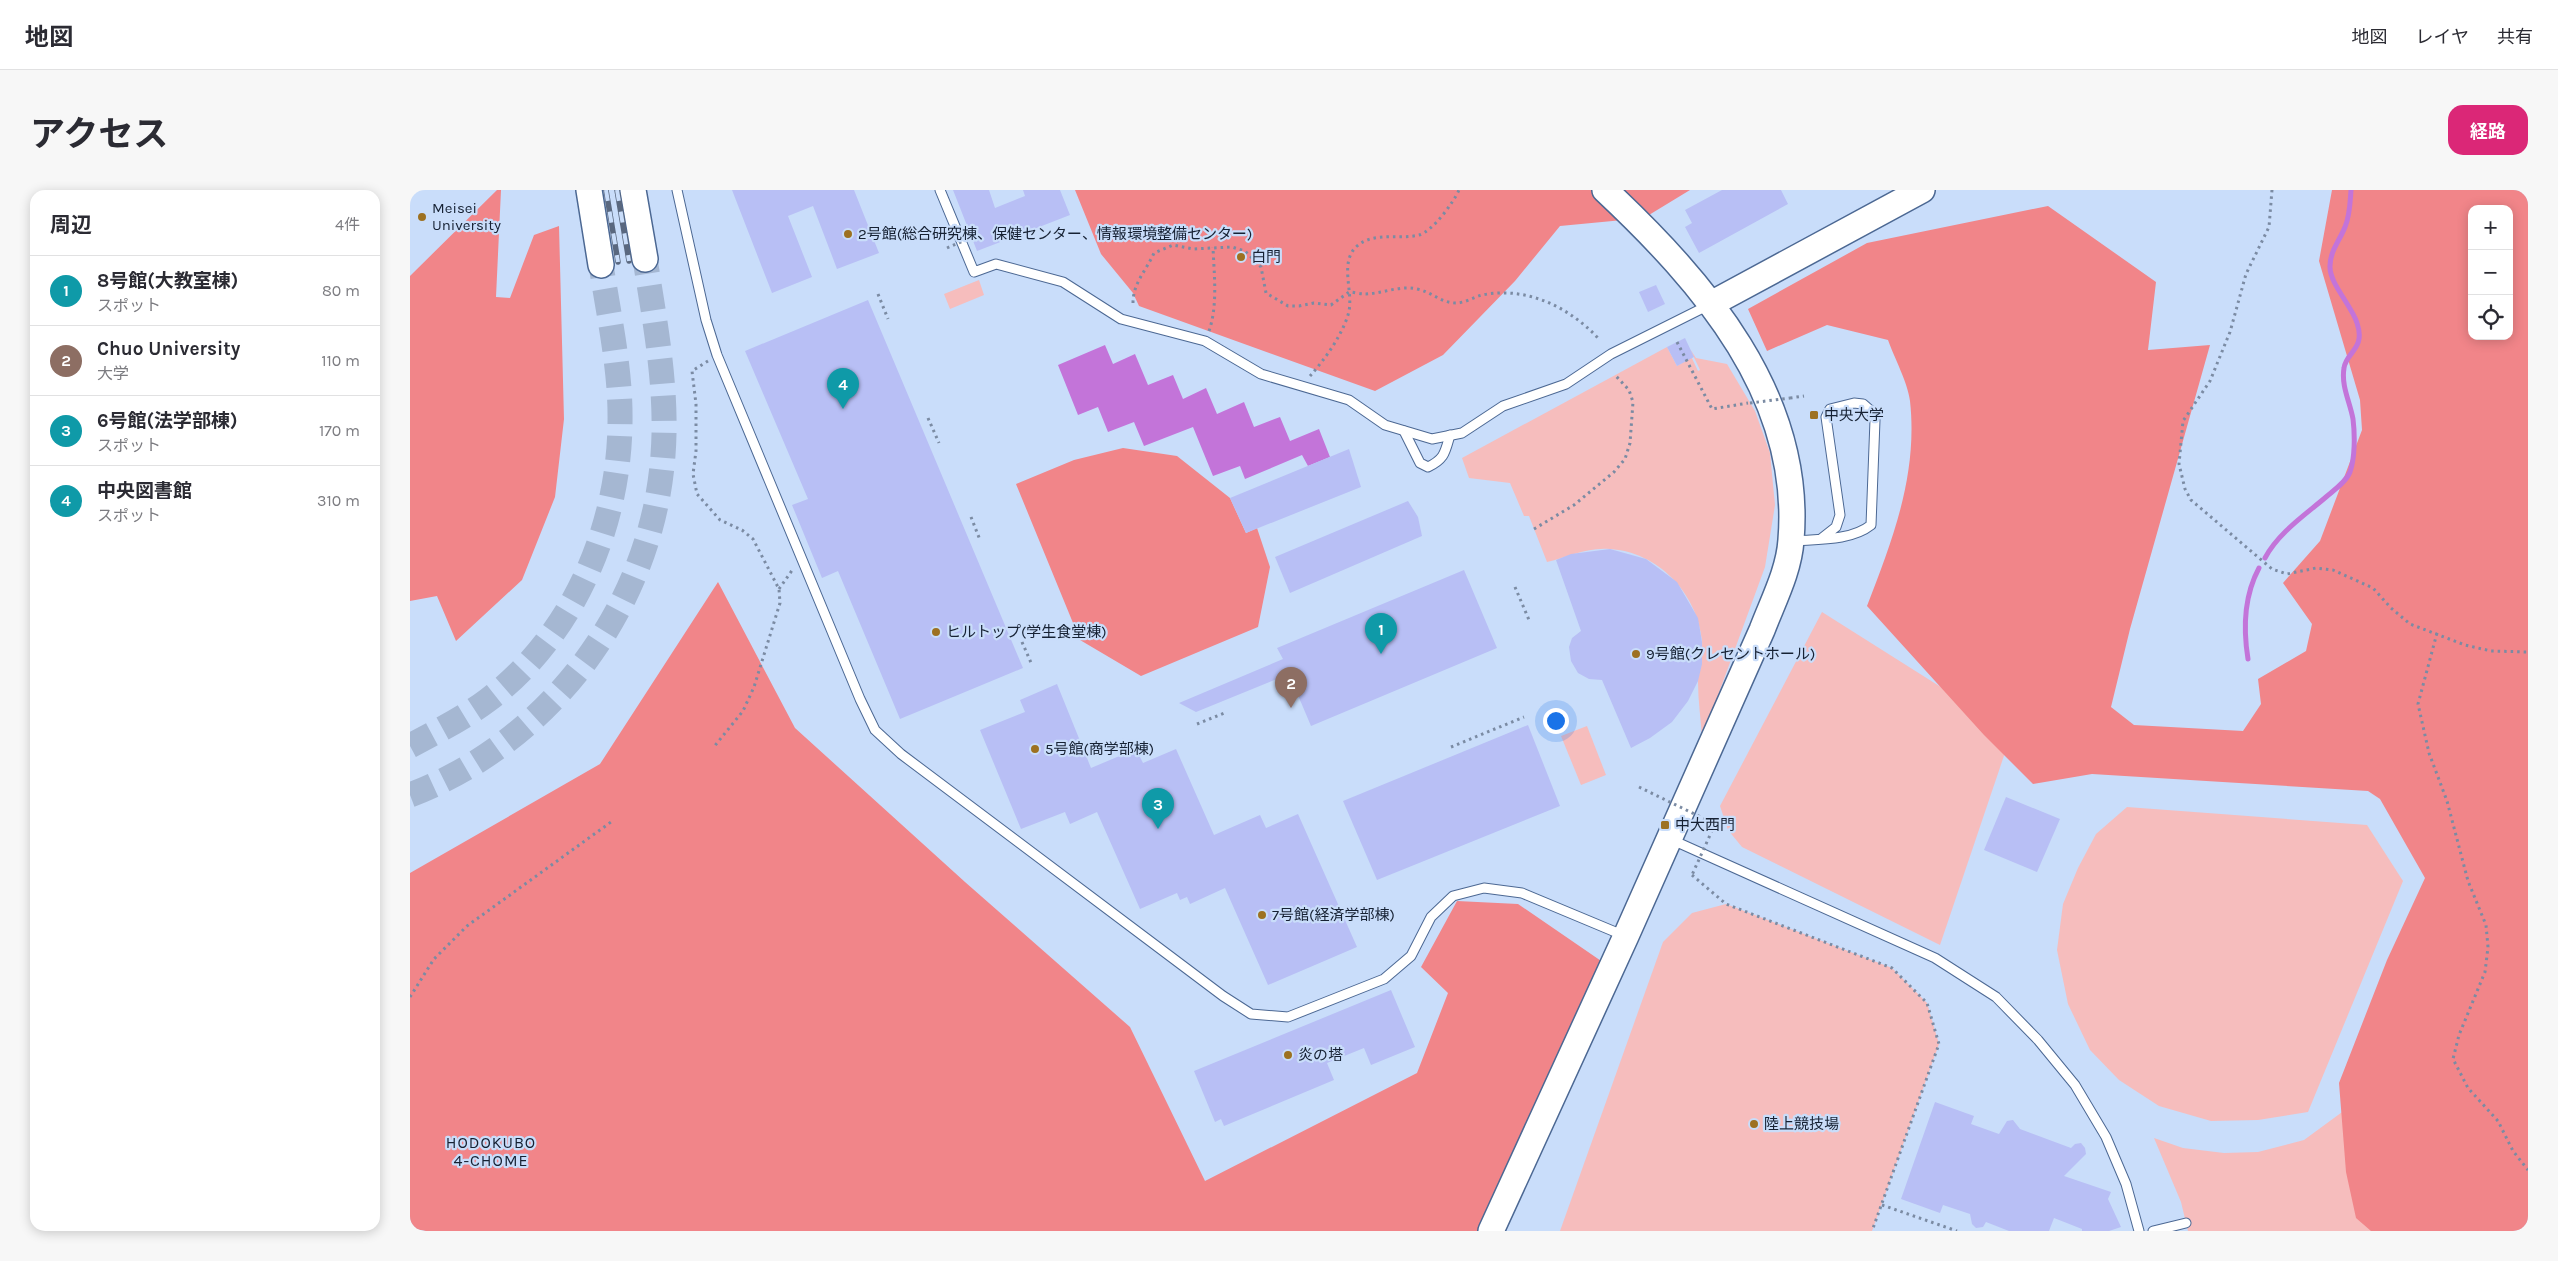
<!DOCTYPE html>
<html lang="ja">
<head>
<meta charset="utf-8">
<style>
  :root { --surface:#fff; --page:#f7f7f7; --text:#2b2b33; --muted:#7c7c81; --line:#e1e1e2; --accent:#db2777 }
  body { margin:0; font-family:Karla,"Noto Sans JP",sans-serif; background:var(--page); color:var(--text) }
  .controls { position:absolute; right:15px; top:15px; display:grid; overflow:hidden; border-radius:10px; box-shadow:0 2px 12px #0003 }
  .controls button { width:45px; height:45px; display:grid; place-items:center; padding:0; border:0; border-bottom:1px solid var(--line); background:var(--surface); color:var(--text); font:25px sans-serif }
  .you { position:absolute; left:1145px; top:530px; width:18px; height:18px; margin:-12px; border:4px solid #fff; border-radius:50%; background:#1a73e8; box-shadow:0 0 0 8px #1a73e833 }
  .badge { display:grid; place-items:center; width:32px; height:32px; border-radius:50%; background:var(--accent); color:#fff; font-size:16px; font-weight:700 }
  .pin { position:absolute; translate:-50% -41px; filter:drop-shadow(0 1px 2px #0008) }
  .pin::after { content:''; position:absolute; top:26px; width:18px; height:15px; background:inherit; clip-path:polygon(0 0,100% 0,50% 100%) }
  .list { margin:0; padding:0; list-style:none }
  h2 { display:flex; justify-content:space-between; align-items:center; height:65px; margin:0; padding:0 20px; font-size:21px }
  h2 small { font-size:16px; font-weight:400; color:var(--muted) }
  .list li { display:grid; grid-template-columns:32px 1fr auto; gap:15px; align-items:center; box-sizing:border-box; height:70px; padding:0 20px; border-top:1px solid var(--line) }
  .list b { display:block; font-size:19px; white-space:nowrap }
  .list p { margin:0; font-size:16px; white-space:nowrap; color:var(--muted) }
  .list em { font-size:16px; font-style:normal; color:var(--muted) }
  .icon { flex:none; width:28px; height:28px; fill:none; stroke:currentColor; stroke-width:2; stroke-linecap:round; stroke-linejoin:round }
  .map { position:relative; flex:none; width:2118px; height:1041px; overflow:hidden; border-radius:15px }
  header { display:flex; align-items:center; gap:30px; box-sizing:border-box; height:70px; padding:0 25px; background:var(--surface); border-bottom:1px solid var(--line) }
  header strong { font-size:24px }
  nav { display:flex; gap:28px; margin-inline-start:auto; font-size:18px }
  .intro { display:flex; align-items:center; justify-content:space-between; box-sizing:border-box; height:120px; padding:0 30px }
  h1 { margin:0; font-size:35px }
  .button { padding:12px 22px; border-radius:15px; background:var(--accent); color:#fff; font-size:18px; font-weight:700 }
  main { display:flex; gap:30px; padding:0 30px }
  aside { flex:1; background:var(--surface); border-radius:15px; box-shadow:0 2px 12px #0003 }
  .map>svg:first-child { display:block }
  .green { fill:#f6bdbd }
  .forest { fill:#f18589; fill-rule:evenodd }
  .water { fill:#c374d9 }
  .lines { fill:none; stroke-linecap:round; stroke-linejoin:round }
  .stream { stroke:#c374d9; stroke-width:5 }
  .building { fill:#b8bff5 }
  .secondary-tunnel { stroke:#a5b7d2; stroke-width:25; stroke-dasharray:25 12; stroke-linecap:butt }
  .lane-casing { stroke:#4c6893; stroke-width:11 }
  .secondary-casing { stroke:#4c6893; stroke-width:28 }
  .path { stroke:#7b8ba3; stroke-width:3; stroke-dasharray:2.5 4; stroke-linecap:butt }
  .lane { stroke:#fff; stroke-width:9 }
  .secondary { stroke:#fff; stroke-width:25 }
  .rail-casing { stroke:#5a687f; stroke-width:5.5 }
  .rail { stroke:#c9ddfa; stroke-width:4; stroke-dasharray:11; stroke-linecap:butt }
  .path-bridge { stroke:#7b8ba3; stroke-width:3; stroke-dasharray:2.5 4; stroke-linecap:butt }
  .poi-dot { fill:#9d7121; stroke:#c9ddfa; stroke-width:2 }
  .labels { text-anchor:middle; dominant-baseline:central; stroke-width:4.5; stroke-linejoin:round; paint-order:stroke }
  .poi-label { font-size:15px; fill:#162133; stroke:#c9ddfa; text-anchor:start }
  .neighbourhood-label { font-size:16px; letter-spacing:1px; fill:#162133; stroke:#c9ddfa }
</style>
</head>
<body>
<header>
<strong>地図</strong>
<nav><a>地図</a><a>レイヤ</a><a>共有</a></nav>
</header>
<div class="intro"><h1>アクセス</h1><a class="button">経路</a></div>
<main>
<aside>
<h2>周辺<small>4件</small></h2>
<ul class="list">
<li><span class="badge" style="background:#0f9aa8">1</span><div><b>8号館(大教室棟)</b><p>スポット</p></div><em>80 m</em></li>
<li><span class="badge" style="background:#8d6e63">2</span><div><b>Chuo University</b><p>大学</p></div><em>110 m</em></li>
<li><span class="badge" style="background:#0f9aa8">3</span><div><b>6号館(法学部棟)</b><p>スポット</p></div><em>170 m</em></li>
<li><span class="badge" style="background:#0f9aa8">4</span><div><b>中央図書館</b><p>スポット</p></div><em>310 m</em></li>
</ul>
</aside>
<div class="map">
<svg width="2118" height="1041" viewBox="0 0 2118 1041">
  <rect width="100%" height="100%" fill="#c9ddfa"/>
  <g class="green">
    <polygon points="569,90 574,105 540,119 534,104"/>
    <path d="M 1257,157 L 1267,176 L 1272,173 L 1269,167 L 1279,162 L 1288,181 L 1290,180 L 1280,159 L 1286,168 L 1317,174 L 1345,221 L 1360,263 L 1365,315 L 1355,377 L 1292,549 C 1291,530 1288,511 1288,492 C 1288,478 1293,464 1292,450 C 1287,403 1248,362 1200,359 C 1177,357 1158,367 1137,372 L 1119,326 L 1114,326 L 1100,293 L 1059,288 L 1052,268 Z"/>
    <polygon points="1412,422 1602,542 1530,755 1332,657 1318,640 1310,616"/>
    <polygon points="1177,536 1196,585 1171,595 1151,546"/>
    <polygon points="1717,617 1957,635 1993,691 1898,922 1848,930 1801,931 1749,916 1709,890 1680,860 1658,814 1647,760 1653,714 1668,678 1686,644"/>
    <polygon points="1316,714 1482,778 1517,813 1529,854 1462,1041 1150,1041 1253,752 1282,723"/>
    <polygon points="1939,917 1989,1041 1778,1041 1771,1012 1744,948 1773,958 1814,963 1848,962 1894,950"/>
  </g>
  <g class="forest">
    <polygon points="87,0 91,0 86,107 100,108 124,45 149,36 154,229 145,307 112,390 46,451 27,406 0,411 0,86"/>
    <polygon points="665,0 1280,0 1234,28 1150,36 1105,91 1033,165 965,201 729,116 723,103 691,64"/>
    <path d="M 1922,0 L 2118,0 L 2118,1041 L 1961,1041 L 1946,1028 L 1936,982 L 1929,893 L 1977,770 L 2015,688 L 1970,609 L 1958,601 L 1682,584 L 1623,594 L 1574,545 L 1457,416 C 1483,349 1508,284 1500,211 C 1498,193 1484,167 1478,150 L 1417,135 L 1357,161 L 1338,119 L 1457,53 L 1638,16 L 1746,92 L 1738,160 L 1800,155 L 1720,439 L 1701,517 L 1724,535 L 1833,541 L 1851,514 L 1848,489 L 1896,461 L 1902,434 L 1873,393 L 1910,351 L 1952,240 L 1950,210 L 1909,71 ZM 2062,19 L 2099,19 L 2099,146 L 2062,146 Z"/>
    <polygon points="713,258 767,266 820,308 836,343 847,338 860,377 848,437 731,486 670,450 606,294 664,270"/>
    <polygon points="308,392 385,538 555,692 720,837 795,991 1007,883 1038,803 1011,777 1047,711 1108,714 1197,775 1083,1041 16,1041 0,1038 0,683 190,574"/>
  </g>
  <polygon class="water" points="695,155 703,174 725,164 738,195 763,185 773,209 796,198 807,224 834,212 844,237 870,227 880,251 909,239 920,267 898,276 892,265 835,289 830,276 803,286 783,237 734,256 724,232 698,242 688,217 668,225 648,175"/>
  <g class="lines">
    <g class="stream">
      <path d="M 1855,368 C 1868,343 1895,325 1916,307 C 1924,300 1936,292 1940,282 C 1945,268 1945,245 1943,229 C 1940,212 1931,196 1934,178 C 1936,162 1956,159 1947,133 C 1942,116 1919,93 1920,76 C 1920,61 1930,50 1935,37 C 1940,25 1940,13 1941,0"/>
      <path d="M 1838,469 C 1833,438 1834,406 1849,378"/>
    </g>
  </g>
  <g class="building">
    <polygon points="322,0 444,0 469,63 427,79 403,16 378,26 402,87 362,103"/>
    <polygon points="543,0 579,0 585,18 615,6 613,0 650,0 660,25 567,61"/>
    <polygon points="1312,0 1371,0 1378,14 1289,63 1275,37 1282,33 1275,20"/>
    <polygon points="1246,95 1255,114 1238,122 1229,102"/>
    <polygon points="458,110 613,478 490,529 428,381 412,388 382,315 398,309 335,161"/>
    <polygon points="1275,148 1284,167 1267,176 1257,157"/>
    <polygon points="939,259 951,297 836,343 820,308"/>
    <polygon points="998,311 1008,327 1012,346 880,403 865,367"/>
    <polygon points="1200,359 1236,369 1267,392 1288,428 1292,452 1292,474 1288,491 1278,511 1262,532 1240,548 1221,558 1192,490 1179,489 1168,483 1161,471 1159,457 1162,448 1171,441 1146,370 1161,364"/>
    <polygon points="1054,380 1087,458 901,536 879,484 786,522 769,513 873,469 867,458"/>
    <polygon points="647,494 681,578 726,559 733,573 766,559 804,645 850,625 856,638 888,624 947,757 858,795 815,698 780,714 777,707 770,710 767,703 730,719 687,622 660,634 655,622 611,639 570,540 615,522 610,510"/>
    <polygon points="1118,535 1150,616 967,690 933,611"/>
    <polygon points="1596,607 1650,629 1627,682 1574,660"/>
    <polygon points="981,800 1005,857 961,875 954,858 917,873 924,890 814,936 811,929 805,932 784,881"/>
    <polygon points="1525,912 1564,926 1561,934 1589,944 1597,931 1603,930 1610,939 1661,958 1665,954 1671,953 1675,958 1676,964 1654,986 1701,1002 1698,1009 1711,1037 1699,1041 1672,1041 1672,1039 1644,1028 1639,1041 1599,1041 1576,1032 1573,1037 1566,1038 1562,1034 1560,1024 1533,1015 1530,1023 1491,1009"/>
  </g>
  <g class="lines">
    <g class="secondary-tunnel">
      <path d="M 0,556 C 26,542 54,528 78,510 C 163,446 209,337 210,233 C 211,180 199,127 191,75"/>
      <path d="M 0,605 C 141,551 242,416 253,265 C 258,199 245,133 235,69"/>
    </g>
    <g class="lane-casing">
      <g id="lane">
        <polyline points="267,0 296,130 307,165 450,509 465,540 491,564 813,806 841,824 878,827 974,789 1001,766 1021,727 1043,706 1074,698 1112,703 1215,746"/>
        <polyline points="530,0 564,82 586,74 653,92 711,129 795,151 851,184 939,210 975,235 1022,249 1052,243 1093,216 1156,194 1201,164 1299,115"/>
        <path d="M 994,241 L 1010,273 L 1018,277 C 1035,269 1035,262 1040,245"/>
        <path d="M 1382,351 C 1407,349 1441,351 1461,335 L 1465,230 L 1461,221 L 1453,214 L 1444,213 L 1420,219 L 1416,227 L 1430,325 L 1426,337 L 1412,348"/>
        <polyline points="1260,649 1525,768 1586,807 1628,850 1665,895 1696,947 1716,994 1729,1041"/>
        <polyline points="1743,1041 1776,1033"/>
      </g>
    </g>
    <g class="secondary-casing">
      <g id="secondary">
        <polyline points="179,0 191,75"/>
        <polyline points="223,0 235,69"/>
        <polyline points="1301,114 1512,0"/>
        <path d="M 1081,1041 L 1216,746 L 1352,440 C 1363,411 1379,381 1381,350 C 1393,206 1293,92 1195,0"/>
      </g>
    </g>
    <g class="path">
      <polyline points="1862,0 1859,37 1836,84 1820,142 1800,191 1773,231 1769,274 1775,299 1781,310 1862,379 1877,384 1906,378 1923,380 1963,398 1981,418 2000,434 2055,455 2081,461 2118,462"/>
      <polyline points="468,104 478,129"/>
      <path d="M 723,113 C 723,93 736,81 744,63 L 763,55 L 783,59 L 822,57 L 835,61 L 851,77 L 856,103 L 878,116 L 889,116 L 904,113 L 921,115 L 939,102 C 944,102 950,104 954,104 C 972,104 989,95 1007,99 C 1022,102 1031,113 1046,113 C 1055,113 1064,107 1072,105 C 1117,96 1159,117 1189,149"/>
      <path d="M 799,141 C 808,115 804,84 803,57"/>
      <polyline points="1267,152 1302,219 1338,213"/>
      <polyline points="298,171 282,181 286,214 286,261 283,284 287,304 310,330 332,340 343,349 369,399 370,413 344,497 333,521 303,558"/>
      <path d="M 900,186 C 915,169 931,147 938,125 C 945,104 928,73 947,56 C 965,41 989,50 1009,45 C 1023,41 1043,13 1049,0"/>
      <polyline points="1380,208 1394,206"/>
      <polyline points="518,228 529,253"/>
      <polyline points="561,327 570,350"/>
      <polyline points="1124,339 1164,315 1204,282 1215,269 1220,253 1223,212 1219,200 1205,185"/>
      <polyline points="1105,397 1119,430"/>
      <polyline points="369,399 383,379"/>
      <polyline points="2027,443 2008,514 2019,563 2037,611 2058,691 2076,735 2078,757 2075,782 2049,845 2043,869 2058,898 2088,931 2103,961 2118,980"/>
      <polyline points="612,452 622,475"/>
      <polyline points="787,534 817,522"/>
      <polyline points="1041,557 1114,527"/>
      <polyline points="1282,685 1316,714 1482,778 1517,813 1529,854 1462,1041"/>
      <polyline points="0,807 24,769 57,736 201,632"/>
      <polyline points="1472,1015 1547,1041"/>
    </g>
    <use href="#lane" class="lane"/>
    <use href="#secondary" class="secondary"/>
    <g class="rail-casing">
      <g id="rail">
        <polyline points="196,0 208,72"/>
        <polyline points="207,0 219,71"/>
      </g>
    </g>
    <use href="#rail" class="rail"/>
    <g class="path-bridge">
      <polyline points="537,58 562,47"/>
      <polyline points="1340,213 1380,208"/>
      <polyline points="1229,597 1305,634 1282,685"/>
    </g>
  </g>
  <g class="poi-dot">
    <circle cx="12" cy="27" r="5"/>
    <circle cx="438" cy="44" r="5"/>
    <circle cx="831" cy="67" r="5"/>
    <rect x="1399" y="220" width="10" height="10" rx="2.5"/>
    <circle cx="526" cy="442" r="5"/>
    <circle cx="1226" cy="464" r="5"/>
    <circle cx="625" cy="559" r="5"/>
    <rect x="1250" y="630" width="10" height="10" rx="2.5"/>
    <circle cx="852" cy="725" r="5"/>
    <circle cx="878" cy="865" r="5"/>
    <circle cx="1344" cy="934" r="5"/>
  </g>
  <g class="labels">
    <g class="poi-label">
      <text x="22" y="18">Meisei<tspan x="22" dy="17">University</tspan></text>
      <text x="448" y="44">2号館(総合研究棟、保健センター、情報環境整備センター)</text>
      <text x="841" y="67">白門</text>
      <text x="1414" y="225">中央大学</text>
      <text x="536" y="442">ヒルトップ(学生食堂棟)</text>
      <text x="1236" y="464">9号館(クレセントホール)</text>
      <text x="635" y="559">5号館(商学部棟)</text>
      <text x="1265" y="635">中大西門</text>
      <text x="862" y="725">7号館(経済学部棟)</text>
      <text x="888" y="865">炎の塔</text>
      <text x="1354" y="934">陸上競技場</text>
    </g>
    <g class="neighbourhood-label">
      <text x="81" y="952">HODOKUBO<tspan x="81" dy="18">4-CHOME</tspan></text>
    </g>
  </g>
</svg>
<div class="controls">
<button>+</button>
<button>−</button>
<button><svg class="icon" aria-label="locate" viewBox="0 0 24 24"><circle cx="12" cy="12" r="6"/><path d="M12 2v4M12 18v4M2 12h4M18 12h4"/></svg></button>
</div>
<div class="you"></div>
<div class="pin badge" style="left:971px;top:464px;background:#0f9aa8">1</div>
<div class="pin badge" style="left:881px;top:518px;background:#8d6e63">2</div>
<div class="pin badge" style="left:748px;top:639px;background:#0f9aa8">3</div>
<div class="pin badge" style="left:433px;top:219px;background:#0f9aa8">4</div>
</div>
</main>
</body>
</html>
